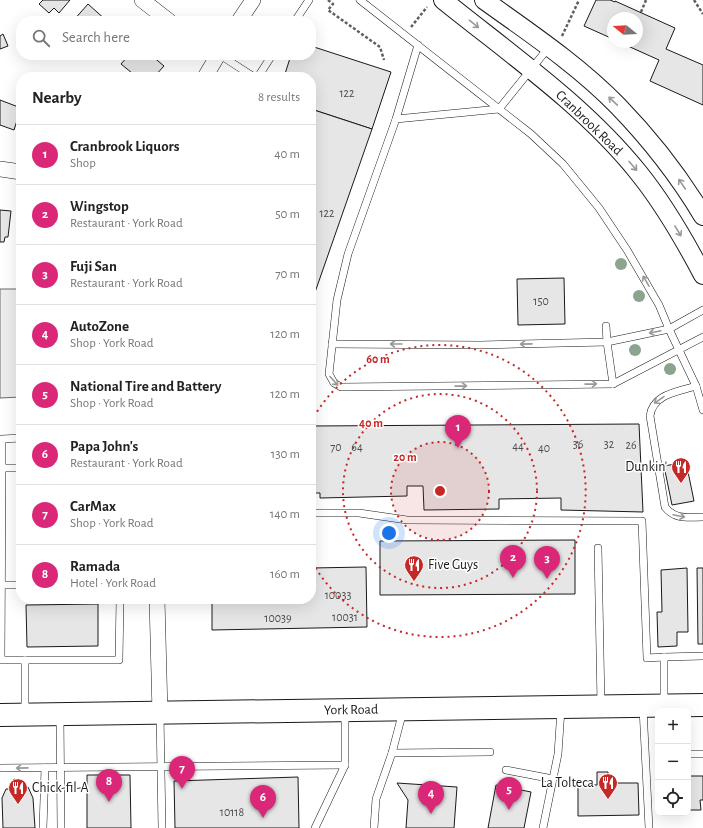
<!DOCTYPE html>
<html lang="en">
<head>
<meta charset="utf-8">
<style>
  :root { --surface:#fff; --page:#f2f2f2; --text:#222; --muted:#767676; --line:#e0e0e0; --accent:#db2777 }
  body { margin:0; font-family:"Alegreya Sans",sans-serif; background:var(--page); color:var(--text) }
  .controls { position:absolute; right:12px; bottom:12px; display:grid; overflow:hidden; border-radius:8px; box-shadow:0 4px 16px #0002 }
  .controls button { width:36px; height:36px; display:grid; place-items:center; padding:0; border:0; border-bottom:1px solid var(--line); background:var(--surface); color:var(--text); font:20px sans-serif }
  .compass { position:absolute; left:607px; top:12px; width:36px; height:36px; border-radius:50%; background:var(--surface); box-shadow:0 4px 16px #0002; rotate:288deg }
  .you { position:absolute; left:389px; top:533px; width:14px; height:14px; margin:-10px; border:3px solid #fff; border-radius:50%; background:#1a73e8; box-shadow:0 0 0 6px #1a73e833 }
  .badge { display:grid; place-items:center; width:26px; height:26px; border-radius:50%; background:var(--accent); color:#fff; font-size:13px; font-weight:700 }
  .pin { position:absolute; translate:-50% -33px; filter:drop-shadow(0 1px 2px #0008) }
  .pin::after { content:''; position:absolute; top:21px; width:14px; height:12px; background:inherit; clip-path:polygon(0 0,100% 0,50% 100%) }
  .list { margin:0; padding:0; list-style:none }
  h2 { display:flex; justify-content:space-between; align-items:center; height:52px; margin:0; padding:0 16px; font-size:17px }
  h2 small { font-size:13px; font-weight:400; color:var(--muted) }
  .list li { display:grid; grid-template-columns:26px 1fr auto; gap:12px; align-items:center; box-sizing:border-box; height:60px; padding:0 16px; border-top:1px solid var(--line) }
  .list b { display:block; font-size:15px; white-space:nowrap }
  .list p { margin:0; font-size:13px; white-space:nowrap; color:var(--muted) }
  .list em { font-size:13px; font-style:normal; color:var(--muted) }
  .icon { flex:none; width:22px; height:22px; fill:none; stroke:currentColor; stroke-width:2; stroke-linecap:round; stroke-linejoin:round }
  .map { position:relative; flex:none; width:703px; height:828px; overflow:hidden }
  .search { position:absolute; background:var(--surface); box-shadow:0 4px 16px #0002; left:16px; top:16px; width:300px; height:44px; display:flex; align-items:center; gap:10px; box-sizing:border-box; padding:0 14px; border-radius:16px; color:var(--muted); font-size:15px }
  .panel { position:absolute; background:var(--surface); box-shadow:0 4px 16px #0002; left:16px; top:72px; width:300px; height:532px; border-radius:16px }
  .map>svg:first-child { display:block }
  .built { fill:#ededed; stroke:#6a6a6a }
  .building { fill:#e6e6e6; stroke:#1a1a1a }
  .lines { fill:none; stroke-linecap:round; stroke-linejoin:round }
  .service-casing { stroke:#1a1a1a; stroke-width:8 }
  .minor-casing { stroke:#1a1a1a; stroke-width:16 }
  .tertiary-casing { stroke:#1a1a1a; stroke-width:20 }
  .primary-casing { stroke:#1a1a1a; stroke-width:24 }
  .path { stroke:#5f5f5f; stroke-width:2.5; stroke-dasharray:3 2; stroke-linecap:butt }
  .service { stroke:#fff; stroke-width:7 }
  .minor { stroke:#fff; stroke-width:15 }
  .tertiary { stroke:#fff; stroke-width:18 }
  .primary { stroke:#fff; stroke-width:22 }
  .tree { fill:#8aa48f }
  .oneway { stroke:#989898 }
  .ring { fill:none; stroke:#c62828; stroke-width:2; stroke-dasharray:2 4 }
  .labels { text-anchor:middle; dominant-baseline:central; stroke-width:3; stroke-linejoin:round; paint-order:stroke }
  .number-label { font-size:12px; fill:#4d4d4d }
  .street-label { font-size:14px; fill:#1a1a1a; stroke:#fff }
  .poi-label { font-size:14px; fill:#1a1a1a; stroke:#fff; text-anchor:end }
  .centre { fill:#c62828; stroke:#fff; stroke-width:2 }
  .ring-label { font-size:12px; text-anchor:middle; font-weight:bold; fill:#c62828; stroke:#fff; stroke-width:3; stroke-linejoin:round; paint-order:stroke }
</style>
</head>
<body>
<div class="map">
<svg width="703" height="828" viewBox="0 0 703 828">
  <rect width="100%" height="100%" fill="#fff"/>
  <polygon class="built" points="0,289 21,289 21,397 0,398"/>
  <g class="building">
    <polygon points="43,0 70,0 59,13 54,8 49,13 39,4"/>
    <polygon points="596,0 610,0 615,2 615,1 675,28 666,49 703,65 703,105 650,81 659,60 619,42 637,42 637,18 613,18 613,39 584,26"/>
    <polygon points="88,4 107,21 73,21"/>
    <polygon points="3,34 8,46 0,49 0,36"/>
    <polygon points="311,46 391,72 372,129 311,109 311,77 284,77 291,55 311,55"/>
    <polygon points="129,55 151,55 164,66 154,77 129,77 132,73 121,64"/>
    <polygon points="0,100 21,108 14,130 0,125"/>
    <polygon points="311,109 372,129 313,298 311,297"/>
    <polygon points="0,210 11,211 8,237 5,237 4,242 0,242"/>
    <polygon points="564,278 565,324 518,325 517,279"/>
    <polygon points="639,424 643,512 561,510 561,498 499,499 499,509 424,510 423,486 407,486 407,496 320,498 320,493 311,493 311,426"/>
    <polygon points="686,462 694,501 672,505 664,466"/>
    <polygon points="575,540 575,594 380,595 380,541"/>
    <polygon points="366,567 367,627 212,630 212,599 311,599 311,568"/>
    <polygon points="687,568 688,632 677,632 677,646 658,647 657,612 662,612 661,570"/>
    <polygon points="697,568 703,568 703,644 698,644"/>
    <polygon points="98,604 98,646 27,647 26,605"/>
    <polygon points="597,772 608,772 608,783 638,783 639,815 578,816 578,785 597,785"/>
    <polygon points="87,775 130,775 131,828 87,828"/>
    <polygon points="688,776 703,776 703,800 700,800 701,810 688,810"/>
    <polygon points="298,777 299,828 175,828 174,781"/>
    <polygon points="14,779 21,782 24,787 28,787 33,798 35,828 3,828 2,798 6,789 10,789 10,783"/>
    <polygon points="397,783 457,787 454,828 406,828 408,800"/>
    <polygon points="496,785 531,792 524,828 488,828"/>
  </g>
  <g class="lines">
    <g class="service-casing">
      <g id="service">
        <polyline points="360,0 531,134 563,164 599,208 627,250 659,305 669,329 696,386 703,410"/>
        <polyline points="295,21 309,0"/>
        <polyline points="549,47 499,109 396,119 348,254 337,300 329,374 334,383 341,387 613,384 703,337"/>
        <polyline points="220,55 254,77"/>
        <polyline points="258,77 272,55"/>
        <polyline points="396,119 418,45"/>
        <polyline points="606,326 607,342 613,384"/>
        <polyline points="332,344 480,345 607,342 669,329 703,310"/>
        <path d="M 696,386 C 677,392 653,394 650,416 L 665,507 C 675,520 688,517 703,517"/>
        <polyline points="2,468 2,439 21,438"/>
        <polyline points="21,468 2,468 1,660 119,660 120,599"/>
        <polyline points="311,513 359,513 407,520 642,521 647,658 664,657 664,703"/>
        <polyline points="598,548 601,704"/>
        <polyline points="1,585 21,585"/>
        <polyline points="664,657 703,656"/>
        <polyline points="25,660 25,712"/>
        <polyline points="643,708 649,828"/>
        <polyline points="160,714 162,828"/>
        <polyline points="60,716 61,828"/>
        <polyline points="392,753 490,752"/>
        <polyline points="688,754 703,754"/>
        <polyline points="0,768 345,765"/>
        <polyline points="506,770 553,779"/>
        <polyline points="43,828 45,768"/>
        <polyline points="315,828 345,765 345,713"/>
        <polyline points="374,828 376,799 392,753 403,711"/>
        <polyline points="543,828 558,754 561,709"/>
      </g>
    </g>
    <g class="minor-casing">
      <g id="minor">
        <polyline points="142,0 169,21"/>
        <polyline points="239,21 253,0"/>
        <polyline points="205,77 218,55"/>
        <polyline points="0,169 21,172"/>
        <polyline points="157,599 160,713"/>
      </g>
    </g>
    <g class="tertiary-casing">
      <g id="tertiary">
        <path d="M 443,0 C 510,54 584,105 638,172 C 664,204 684,239 703,275"/>
        <path d="M 484,0 C 530,33 578,65 618,106 C 650,139 679,176 703,216"/>
      </g>
    </g>
    <g class="primary-casing">
      <polyline id="primary" points="0,715 703,705"/>
    </g>
    <g class="path">
      <polyline points="328,0 333,4 328,10 380,47 384,60"/>
      <polyline points="694,0 703,14"/>
      <polyline points="641,12 646,0"/>
      <polyline points="411,27 427,7"/>
      <polyline points="562,36 579,0"/>
    </g>
    <use href="#service" class="service"/>
    <use href="#minor" class="minor"/>
    <use href="#tertiary" class="tertiary"/>
    <use href="#primary" class="primary"/>
  </g>
  <g class="tree">
    <circle cx="621" cy="264" r="6"/>
    <circle cx="639" cy="296" r="6"/>
    <circle cx="635" cy="350" r="6"/>
    <circle cx="670" cy="369" r="6"/>
  </g>
  <defs><path id="oneway-shaft" d="M-6 0H5M1.5-3L5.5 0L1.5 3" fill="none" stroke-width="1.6" stroke-linecap="round" stroke-linejoin="round"/></defs>
  <g class="oneway">
    <use href="#oneway-shaft" transform="translate(474 24) rotate(39)"/>
    <use href="#oneway-shaft" transform="translate(613 101) rotate(-137)"/>
    <use href="#oneway-shaft" transform="translate(633 166) rotate(49)"/>
    <use href="#oneway-shaft" transform="translate(682 184) rotate(-124)"/>
    <use href="#oneway-shaft" transform="translate(678 231) rotate(59)"/>
    <use href="#oneway-shaft" transform="translate(646 281) rotate(-120)"/>
    <use href="#oneway-shaft" transform="translate(655 332) rotate(168)"/>
    <use href="#oneway-shaft" transform="translate(396 344) rotate(-180)"/>
    <use href="#oneway-shaft" transform="translate(526 344) rotate(179)"/>
    <use href="#oneway-shaft" transform="translate(334 381) rotate(48)"/>
    <use href="#oneway-shaft" transform="translate(591 384) rotate(-1)"/>
    <use href="#oneway-shaft" transform="translate(461 386) rotate(-1)"/>
    <use href="#oneway-shaft" transform="translate(659 400) rotate(146)"/>
    <use href="#oneway-shaft" transform="translate(679 516) rotate(12)"/>
    <use href="#oneway-shaft" transform="translate(22 768) rotate(179)"/>
  </g>
  <circle cx="440" cy="491" r="49" fill="#c62828" fill-opacity=".12"/>
  <g class="ring">
    <circle cx="440" cy="491" r="49"/>
    <circle cx="440" cy="491" r="97"/>
    <path d="M311 422A146 146 0 1 1 311 560"/>
  </g>
  <defs>
    <g id="restaurant-pin" transform="scale(1)"><path d="M0 17L-7.5 6A9.5 9.5 0 1 1 7.5 6Z" fill="#c62828" stroke="#fff"/><path d="M-5-6h1v4h1v-4h1v4h1v-4h1v5L-1.5 .5V6h-2V.5L-5-1ZM5-6V6H3V1.5H1.5Q1.5-4 5-6Z" fill="#fff"/></g>
  </defs>
  <g fill-rule="evenodd">
    <use href="#restaurant-pin" x="681" y="467"/>
    <use href="#restaurant-pin" x="414" y="565"/>
    <use href="#restaurant-pin" x="608" y="783"/>
    <use href="#restaurant-pin" x="18" y="788"/>
  </g>
  <g class="labels">
    <g class="number-label">
      <text x="347" y="93">122</text>
      <text x="327" y="213">122</text>
      <text x="541" y="301">150</text>
      <text x="578" y="444">36</text>
      <text x="609" y="444">32</text>
      <text x="631" y="445">26</text>
      <text x="518" y="446">44</text>
      <text x="336" y="447">70</text>
      <text x="357" y="447">64</text>
      <text x="544" y="448">40</text>
      <text x="338" y="595">10033</text>
      <text x="345" y="617">10031</text>
      <text x="278" y="618">10039</text>
      <text x="232" y="812">10118</text>
    </g>
    <g class="street-label">
      <text transform="translate(589 123) rotate(44)">Cranbrook Road</text>
      <text transform="translate(351 710) rotate(-1)">York Road</text>
    </g>
    <g class="poi-label">
      <text x="667" y="467">Dunkin'</text>
      <text x="428" y="565" text-anchor="start">Five Guys</text>
      <text x="594" y="783">La Tolteca</text>
      <text x="32" y="788" text-anchor="start">Chick-fil-A</text>
    </g>
  </g>
  <circle cx="440" cy="491" r="6" class="centre"/>
  <g class="ring-label">
    <text x="378" y="363">60 m</text>
    <text x="371" y="427">40 m</text>
    <text x="405" y="461">20 m</text>
  </g>
</svg>
<div class="controls">
<button>+</button>
<button>−</button>
<button><svg class="icon" aria-label="locate" viewBox="0 0 24 24"><circle cx="12" cy="12" r="6"/><path d="M12 2v4M12 18v4M2 12h4M18 12h4"/></svg></button>
</div>
<svg class="compass" viewBox="-18 -18 36 36"><path d="M0-13l5 13h-10z" fill="#e53935"/><path d="M0 13l5-13h-10z" fill="#767676"/></svg>
<div class="you"></div>
<div class="pin badge" style="left:458px;top:448px">1</div>
<div class="pin badge" style="left:513px;top:578px">2</div>
<div class="pin badge" style="left:547px;top:579px">3</div>
<div class="pin badge" style="left:431px;top:814px">4</div>
<div class="pin badge" style="left:509px;top:810px">5</div>
<div class="pin badge" style="left:263px;top:818px">6</div>
<div class="pin badge" style="left:182px;top:789px">7</div>
<div class="pin badge" style="left:109px;top:802px">8</div>
<div class="search"><svg class="icon" aria-label="search" viewBox="0 0 24 24"><circle cx="10" cy="10" r="6"/><path d="M15 15l6 6"/></svg>Search here</div>
<section class="panel">
<h2>Nearby<small>8 results</small></h2>
<ul class="list">
<li><span class="badge">1</span><div><b>Cranbrook Liquors</b><p>Shop</p></div><em>40 m</em></li>
<li><span class="badge">2</span><div><b>Wingstop</b><p>Restaurant · York Road</p></div><em>50 m</em></li>
<li><span class="badge">3</span><div><b>Fuji San</b><p>Restaurant · York Road</p></div><em>70 m</em></li>
<li><span class="badge">4</span><div><b>AutoZone</b><p>Shop · York Road</p></div><em>120 m</em></li>
<li><span class="badge">5</span><div><b>National Tire and Battery</b><p>Shop · York Road</p></div><em>120 m</em></li>
<li><span class="badge">6</span><div><b>Papa John's</b><p>Restaurant · York Road</p></div><em>130 m</em></li>
<li><span class="badge">7</span><div><b>CarMax</b><p>Shop · York Road</p></div><em>140 m</em></li>
<li><span class="badge">8</span><div><b>Ramada</b><p>Hotel · York Road</p></div><em>160 m</em></li>
</ul>
</section>
</div>
</body>
</html>
